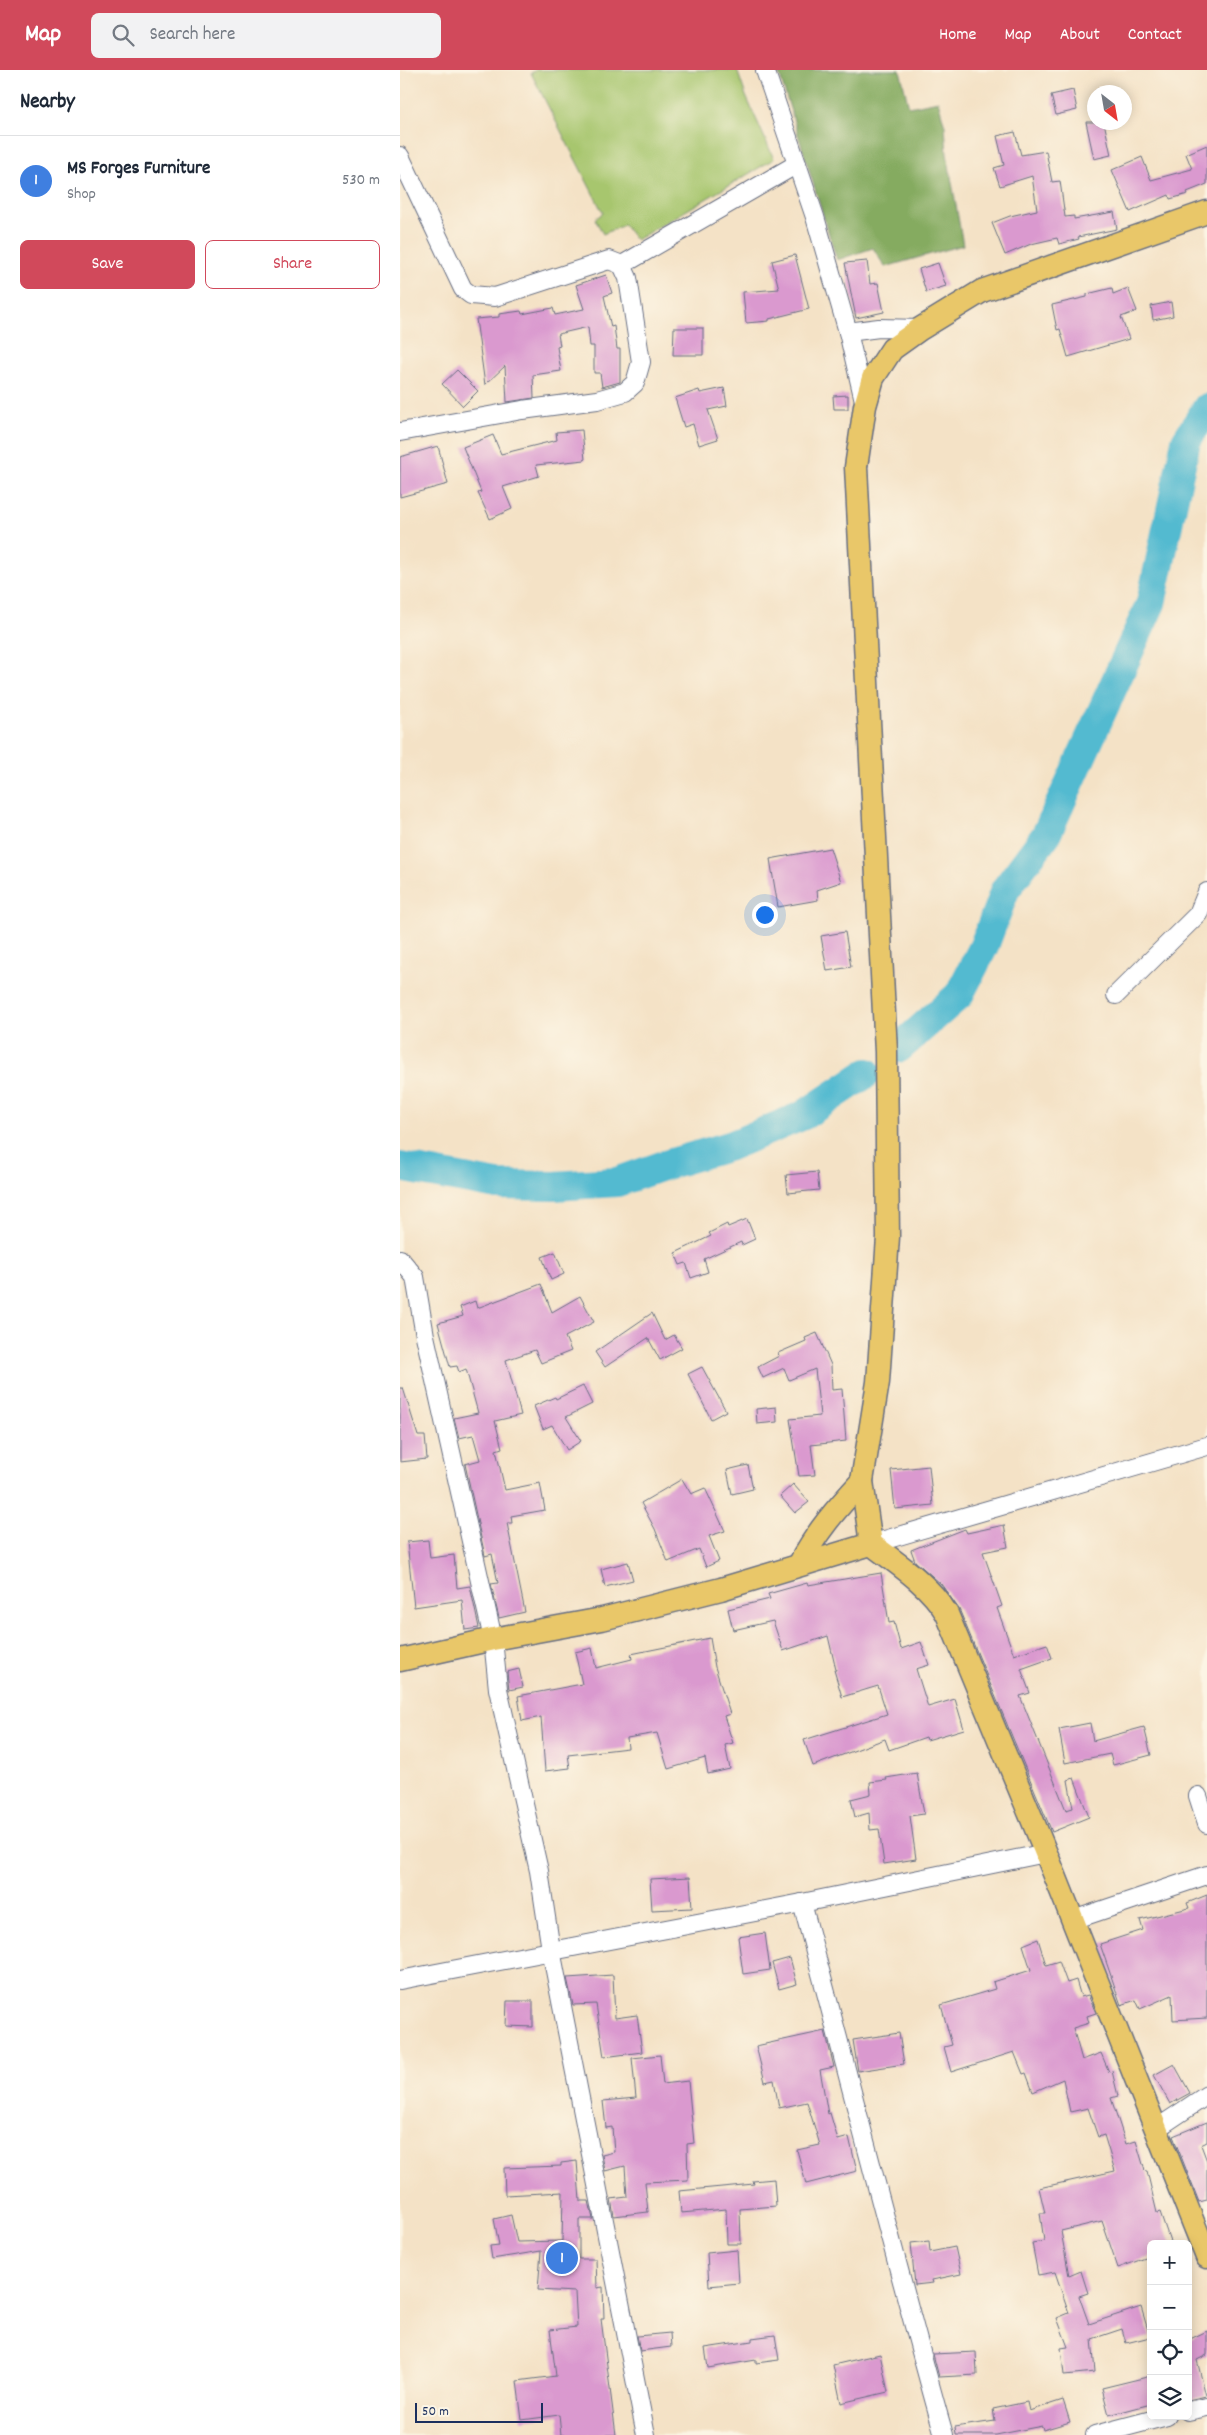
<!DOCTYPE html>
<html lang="en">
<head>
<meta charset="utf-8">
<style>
  :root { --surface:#fff; --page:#f2f2f3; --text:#1f2937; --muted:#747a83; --line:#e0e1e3; --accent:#d1495b }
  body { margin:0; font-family:Dekko,sans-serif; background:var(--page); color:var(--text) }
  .controls { position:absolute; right:15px; bottom:15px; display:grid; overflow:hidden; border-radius:8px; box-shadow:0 2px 12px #0003 }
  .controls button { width:45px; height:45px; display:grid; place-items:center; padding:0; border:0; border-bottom:1px solid var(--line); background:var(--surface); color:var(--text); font:25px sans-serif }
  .compass { position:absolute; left:687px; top:15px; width:45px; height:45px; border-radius:50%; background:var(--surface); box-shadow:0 2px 12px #0003; rotate:149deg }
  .scale { position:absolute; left:15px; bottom:12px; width:128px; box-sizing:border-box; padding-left:5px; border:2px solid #1b2f5e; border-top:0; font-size:14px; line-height:18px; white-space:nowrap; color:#1b2f5e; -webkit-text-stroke:4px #fcf5e5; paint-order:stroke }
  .you { position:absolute; left:364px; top:844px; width:18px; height:18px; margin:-12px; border:4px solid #fff; border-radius:50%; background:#1a73e8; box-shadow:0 0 0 8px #1a73e833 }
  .badge { display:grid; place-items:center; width:32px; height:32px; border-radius:50%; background:var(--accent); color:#fff; font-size:16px; font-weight:700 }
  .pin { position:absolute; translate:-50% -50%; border:2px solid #fff; box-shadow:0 1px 5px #0006 }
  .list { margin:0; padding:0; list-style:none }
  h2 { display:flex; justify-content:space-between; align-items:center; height:65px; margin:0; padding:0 20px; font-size:21px }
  h2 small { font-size:16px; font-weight:400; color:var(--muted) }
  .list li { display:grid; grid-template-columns:32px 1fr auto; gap:15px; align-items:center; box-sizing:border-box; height:90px; padding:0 20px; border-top:1px solid var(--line) }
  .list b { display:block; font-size:19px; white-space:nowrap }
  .list p { margin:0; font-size:16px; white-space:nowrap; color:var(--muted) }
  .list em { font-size:16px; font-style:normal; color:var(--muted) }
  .actions { display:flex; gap:10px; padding:15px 20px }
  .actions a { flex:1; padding:11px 0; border:1px solid var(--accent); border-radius:8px; text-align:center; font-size:18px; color:var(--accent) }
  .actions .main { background:var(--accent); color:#fff }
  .icon { flex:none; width:28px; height:28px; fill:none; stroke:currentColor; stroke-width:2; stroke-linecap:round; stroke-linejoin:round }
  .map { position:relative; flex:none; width:807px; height:2365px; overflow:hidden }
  header { display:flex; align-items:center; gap:30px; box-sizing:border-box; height:70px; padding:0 25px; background:var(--accent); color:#fff }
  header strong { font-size:24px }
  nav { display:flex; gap:28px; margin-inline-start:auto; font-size:18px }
  .search { width:350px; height:45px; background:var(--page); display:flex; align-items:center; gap:12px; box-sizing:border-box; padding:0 18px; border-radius:8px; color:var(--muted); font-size:19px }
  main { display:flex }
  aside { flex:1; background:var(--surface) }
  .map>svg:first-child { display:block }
  .green { fill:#a7c66e; stroke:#617a66 }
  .forest { fill:#85ab61; stroke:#506d60 }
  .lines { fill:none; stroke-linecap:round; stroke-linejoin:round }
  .river { stroke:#52bad0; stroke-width:30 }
  .building { fill:#da99cf }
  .minor-casing { stroke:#676e82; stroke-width:20 }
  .major-casing { stroke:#676e82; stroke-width:25 }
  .minor { stroke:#fff; stroke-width:18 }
  .major { stroke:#e9c769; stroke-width:22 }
</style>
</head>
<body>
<header>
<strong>Map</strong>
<div class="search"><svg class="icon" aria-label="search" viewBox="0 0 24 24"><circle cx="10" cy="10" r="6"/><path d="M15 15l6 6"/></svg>Search here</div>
<nav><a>Home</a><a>Map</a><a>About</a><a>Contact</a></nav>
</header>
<main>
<aside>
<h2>Nearby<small></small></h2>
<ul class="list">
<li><span class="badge" style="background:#3f7fe0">1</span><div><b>MS Forges Furniture</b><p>Shop</p></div><em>530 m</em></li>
</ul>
<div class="actions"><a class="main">Save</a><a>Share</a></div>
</aside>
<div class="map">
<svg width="807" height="2365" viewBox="0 0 807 2365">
  <rect width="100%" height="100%" fill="#fcf5e5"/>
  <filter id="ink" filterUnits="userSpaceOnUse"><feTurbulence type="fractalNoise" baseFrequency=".02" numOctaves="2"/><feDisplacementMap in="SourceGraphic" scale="10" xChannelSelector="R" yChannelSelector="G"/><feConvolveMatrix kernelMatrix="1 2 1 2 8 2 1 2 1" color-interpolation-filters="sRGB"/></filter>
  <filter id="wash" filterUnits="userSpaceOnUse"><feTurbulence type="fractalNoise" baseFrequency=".0096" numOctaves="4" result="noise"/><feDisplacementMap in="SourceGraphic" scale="20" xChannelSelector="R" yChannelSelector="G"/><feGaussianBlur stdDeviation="1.12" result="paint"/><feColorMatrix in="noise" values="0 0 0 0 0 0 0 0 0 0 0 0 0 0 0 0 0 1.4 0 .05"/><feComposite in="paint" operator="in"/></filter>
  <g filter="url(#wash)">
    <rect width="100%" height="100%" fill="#f4e2c6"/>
    <polygon class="green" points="136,0 337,0 346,26 374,89 236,170 224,155 203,164 195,149 203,143 131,3"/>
    <polygon class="forest" points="378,0 500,0 509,37 538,31 545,56 547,84 563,175 485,197 473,178 437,190"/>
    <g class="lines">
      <g class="river">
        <polyline points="499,978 559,925 584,876 605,820 646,765 751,533 786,371 807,338"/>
        <polyline points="0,1097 97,1115 154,1116 217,1112 262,1096 330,1076 404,1045 467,1003"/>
      </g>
    </g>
    <g id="blocks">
      <g class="building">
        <polygon points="673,20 677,40 656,45 651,25"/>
        <polygon points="686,52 704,52 711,85 694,89"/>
        <polygon points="615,62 621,85 646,81 652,112 660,111 665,147 674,146 674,149 714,142 717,159 678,167 679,169 659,174 657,168 631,174 605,185 592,153 610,146 637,140 632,106 600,116 594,98 604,95 597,66"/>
        <polygon points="807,75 807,114 787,122 788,124 770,129 769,125 730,142 712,100 742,87 751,110 792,99 786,84"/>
        <polygon points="395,185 409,239 369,249 369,251 346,253 343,222 379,219 372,191"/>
        <polygon points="467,191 470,214 478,213 484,242 456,248 445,193"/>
        <polygon points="538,193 546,216 526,222 519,199"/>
        <polygon points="206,205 212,223 204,226 211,257 214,256 217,279 220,279 220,312 202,317 200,303 194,303 194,276 190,276 188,257 158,264 160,276 157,277 161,301 133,305 134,328 107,332 105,296 85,315 76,249 99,247 99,244 121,241 122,244 153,238 155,245 184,239 176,215"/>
        <polygon points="712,218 713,224 728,218 737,241 721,247 729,269 668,287 660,259 657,260 652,235 687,227 687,224"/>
        <polygon points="771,232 773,246 753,250 751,236"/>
        <polygon points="274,258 303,258 303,285 273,285"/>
        <polygon points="57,300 78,321 63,336 42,314"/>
        <polygon points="324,318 327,336 308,340 318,369 299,375 293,354 284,357 275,328 299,320 300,323"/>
        <polygon points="448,325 448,339 434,339 433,326"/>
        <polygon points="182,360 185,390 136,395 139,406 103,417 112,439 90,449 78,423 81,422 63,377 93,365 101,384 157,370 156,362"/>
        <polygon points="38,376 48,414 0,427 0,387"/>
        <polygon points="430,778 441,812 417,820 418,830 378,837 370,789"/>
        <polygon points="445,862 451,897 427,901 421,866"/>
        <polygon points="417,1102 419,1120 388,1123 386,1105"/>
        <polygon points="347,1149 355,1169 342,1175 341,1172 304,1189 308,1202 291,1208 286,1193 280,1195 275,1183 311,1166 309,1163 327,1154 328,1157"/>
        <polygon points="155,1182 164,1204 151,1210 142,1187"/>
        <polygon points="141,1214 152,1242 180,1226 194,1252 165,1267 171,1281 141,1293 135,1280 106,1290 121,1345 95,1351 102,1378 96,1380 105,1420 140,1413 145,1440 111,1446 112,1453 107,1453 125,1542 99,1548 91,1514 98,1513 92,1484 85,1486 65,1394 80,1390 73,1365 59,1368 54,1348 78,1343 66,1299 59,1302 57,1296 50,1297 38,1253 63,1246 60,1237 75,1231 77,1238"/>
        <polygon points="252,1243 265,1270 274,1265 282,1278 260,1290 248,1268 205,1297 195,1282"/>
        <polygon points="417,1263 431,1295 432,1320 442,1319 446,1371 411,1375 415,1405 399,1406 390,1349 420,1346 415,1299 389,1310 384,1298 363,1308 358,1297 379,1286 378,1283 406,1271 405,1268"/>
        <polygon points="302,1297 326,1341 311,1349 288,1304"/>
        <polygon points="183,1316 192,1334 166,1347 181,1371 167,1380 152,1355 143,1359 134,1336 155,1327 156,1329"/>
        <polygon points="0,1318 3,1318 18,1366 25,1366 27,1389 0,1392"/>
        <polygon points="376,1337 377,1352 357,1354 356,1339"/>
        <polygon points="348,1395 353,1419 332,1424 327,1400"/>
        <polygon points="529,1396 533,1435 495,1439 491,1400"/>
        <polygon points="282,1409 291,1424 305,1418 325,1461 309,1466 319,1491 306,1497 299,1479 268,1492 255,1459 241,1433"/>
        <polygon points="393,1414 409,1432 395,1443 380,1426"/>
        <polygon points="604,1455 608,1477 583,1482 602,1536 597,1538 614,1585 647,1574 652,1588 621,1599 630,1623 620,1626 666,1740 673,1738 668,1710 674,1708 689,1747 652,1762 559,1539 541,1514 515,1491 511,1480 565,1459 567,1463"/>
        <polygon points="28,1470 30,1488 54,1485 57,1518 70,1516 79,1558 65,1560 62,1530 14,1537 7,1472"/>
        <polygon points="228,1492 233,1510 205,1517 201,1499"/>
        <polygon points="481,1503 489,1553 494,1552 501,1579 521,1572 529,1595 516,1599 528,1637 555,1629 564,1659 527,1670 526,1667 489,1680 485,1669 413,1696 404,1670 487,1644 478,1616 442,1627 434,1600 436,1600 428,1566 383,1581 373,1551 333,1560 328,1539 370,1529 368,1524 407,1513 408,1515"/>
        <polygon points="310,1568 315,1597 330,1644 324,1646 333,1673 325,1675 330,1699 308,1704 305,1688 268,1699 257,1663 227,1668 228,1678 168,1685 170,1698 145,1701 141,1647 122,1651 118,1626 182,1614 175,1582 192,1578 196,1598 232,1589 231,1584"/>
        <polygon points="119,1599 123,1617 109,1620 107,1602"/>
        <polygon points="690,1653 693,1671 744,1657 751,1685 713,1695 710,1684 665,1693 659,1659"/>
        <polygon points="517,1703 524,1744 510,1746 516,1789 484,1794 479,1759 470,1760 469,1743 455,1747 451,1729 471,1724 470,1712 487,1710 486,1708"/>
        <polygon points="290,1807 292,1838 252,1840 250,1809"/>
        <polygon points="807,1825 807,1948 773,1950 772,1925 740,1939 736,1930 721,1935 700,1874 743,1860 740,1850 789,1838 787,1833"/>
        <polygon points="365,1863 370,1900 343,1904 338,1867"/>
        <polygon points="638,1869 646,1895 659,1891 667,1913 676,1910 681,1927 688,1925 696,1943 687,1946 689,1953 673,1958 682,1990 701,1983 709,2002 712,2001 718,2026 711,2028 726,2074 736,2071 745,2101 747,2101 757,2143 760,2142 771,2174 751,2174 751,2186 718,2198 702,2151 661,2161 669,2206 681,2201 688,2223 679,2226 689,2254 741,2237 750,2267 726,2273 722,2259 692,2269 695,2302 664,2305 661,2278 668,2277 657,2248 669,2243 655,2202 638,2205 632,2173 644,2171 640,2143 645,2143 639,2118 715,2101 704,2065 698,2067 688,2038 670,2042 663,2009 633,2022 626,2003 623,2004 614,1982 551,2002 544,1977 552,1975 541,1935 595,1919 593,1912 631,1900 623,1875"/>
        <polygon points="390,1888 397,1914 379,1919 372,1893"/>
        <polygon points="213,1905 215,1948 237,1945 242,1982 204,1987 196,1934 173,1935 167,1908"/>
        <polygon points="107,1931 133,1931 133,1957 106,1956"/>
        <polygon points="425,1961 434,1997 420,2000 428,2044 430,2043 438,2070 449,2067 457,2101 406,2114 397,2080 420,2075 407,2032 379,2038 374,2010 365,2012 356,1976"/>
        <polygon points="499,1963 504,1994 458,2001 453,1970"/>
        <polygon points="260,1985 263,2014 288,2011 294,2073 287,2074 288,2110 245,2112 248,2142 214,2146 211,2129 227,2127 225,2096 205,2101 202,2085 214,2082 212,2057 206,2058 203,2031 236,2028 232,1988"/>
        <polygon points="774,1994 790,2023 770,2034 754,2005"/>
        <polygon points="807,2052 807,2072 801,2075 807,2091 807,2130 799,2132 773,2066"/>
        <polygon points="177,2091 180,2131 189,2131 193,2149 179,2149 179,2189 196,2189 197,2218 203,2217 204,2249 201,2249 216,2365 161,2365 159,2345 122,2350 117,2311 156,2306 150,2260 177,2257 175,2222 138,2220 141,2181 92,2189 90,2176 99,2175 94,2149 111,2145 117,2172 162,2171 163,2122 105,2125 104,2098 161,2096 161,2093"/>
        <polygon points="374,2109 376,2136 340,2139 341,2174 327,2174 326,2139 281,2143 279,2121 354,2114 353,2111"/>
        <polygon points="529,2171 530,2182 555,2177 561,2204 532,2210 533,2213 515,2215 511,2173"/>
        <polygon points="337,2180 339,2213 309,2216 307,2183"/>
        <polygon points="807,2261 807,2285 797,2290 806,2326 788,2330 788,2270"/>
        <polygon points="270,2263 271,2277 240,2281 237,2266"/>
        <polygon points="375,2265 379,2290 356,2293 356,2290 308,2298 305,2278 352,2271 352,2268"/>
        <polygon points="576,2282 577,2305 539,2307 533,2284"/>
        <polygon points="480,2284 488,2322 441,2333 433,2295"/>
        <polygon points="751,2306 751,2334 709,2345 702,2318"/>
        <polygon points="663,2330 670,2352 643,2360 642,2356 596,2365 556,2365 555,2357 595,2351 593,2339 627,2332 629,2341"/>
      </g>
    </g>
  </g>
  <g filter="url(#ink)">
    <use href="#blocks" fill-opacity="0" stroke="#676e82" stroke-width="1"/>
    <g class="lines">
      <g class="minor-casing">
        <g id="minor">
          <polyline points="365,0 415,147 448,262 465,335"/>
          <polyline points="0,86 63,219 71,225 95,227 209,190 222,195 228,208 241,292 235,313 225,322 197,330 122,340 0,362"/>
          <polyline points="222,195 397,94"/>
          <polyline points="448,262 479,258 520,259"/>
          <polyline points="716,925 798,844 807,822"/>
          <polyline points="0,1189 15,1207 25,1266 93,1569 98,1619 139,1801 151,1880 246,2365"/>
          <polyline points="471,1474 807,1376"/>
          <polyline points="798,1726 807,1754"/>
          <path d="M 402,1833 C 450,2010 494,2188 544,2365"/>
          <polyline points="673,1850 807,1805"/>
          <polyline points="0,1910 402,1833 646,1783"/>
          <polyline points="756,2059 807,2025"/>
          <polyline points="788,2341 807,2337"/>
          <polyline points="695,2365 767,2346"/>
        </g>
      </g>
      <g class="major-casing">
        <g id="major">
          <path d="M 807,142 L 582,221 L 520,259 L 492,279 L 473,308 L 465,336 L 456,397 L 486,982 L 488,1167 L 478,1312 L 462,1411 L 471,1474 C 498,1494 530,1515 547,1544 L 646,1783 L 807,2187"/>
          <path d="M 399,1495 C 416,1462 437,1438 462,1411"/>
          <polyline points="0,1590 93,1569 202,1549 321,1519 471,1474"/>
        </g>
      </g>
      <use href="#minor" class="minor"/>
      <use href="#major" class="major"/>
    </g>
  </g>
</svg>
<div class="controls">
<button>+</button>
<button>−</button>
<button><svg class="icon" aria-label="locate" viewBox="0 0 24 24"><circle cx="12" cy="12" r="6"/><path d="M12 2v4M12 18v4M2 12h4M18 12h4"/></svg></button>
<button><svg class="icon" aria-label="layers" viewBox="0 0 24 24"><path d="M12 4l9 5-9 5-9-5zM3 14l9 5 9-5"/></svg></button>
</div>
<svg class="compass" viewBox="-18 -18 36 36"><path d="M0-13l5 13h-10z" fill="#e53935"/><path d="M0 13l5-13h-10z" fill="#747a83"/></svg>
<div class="scale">50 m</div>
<div class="you"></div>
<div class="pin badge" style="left:162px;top:2188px;background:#3f7fe0">1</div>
</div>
</main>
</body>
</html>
